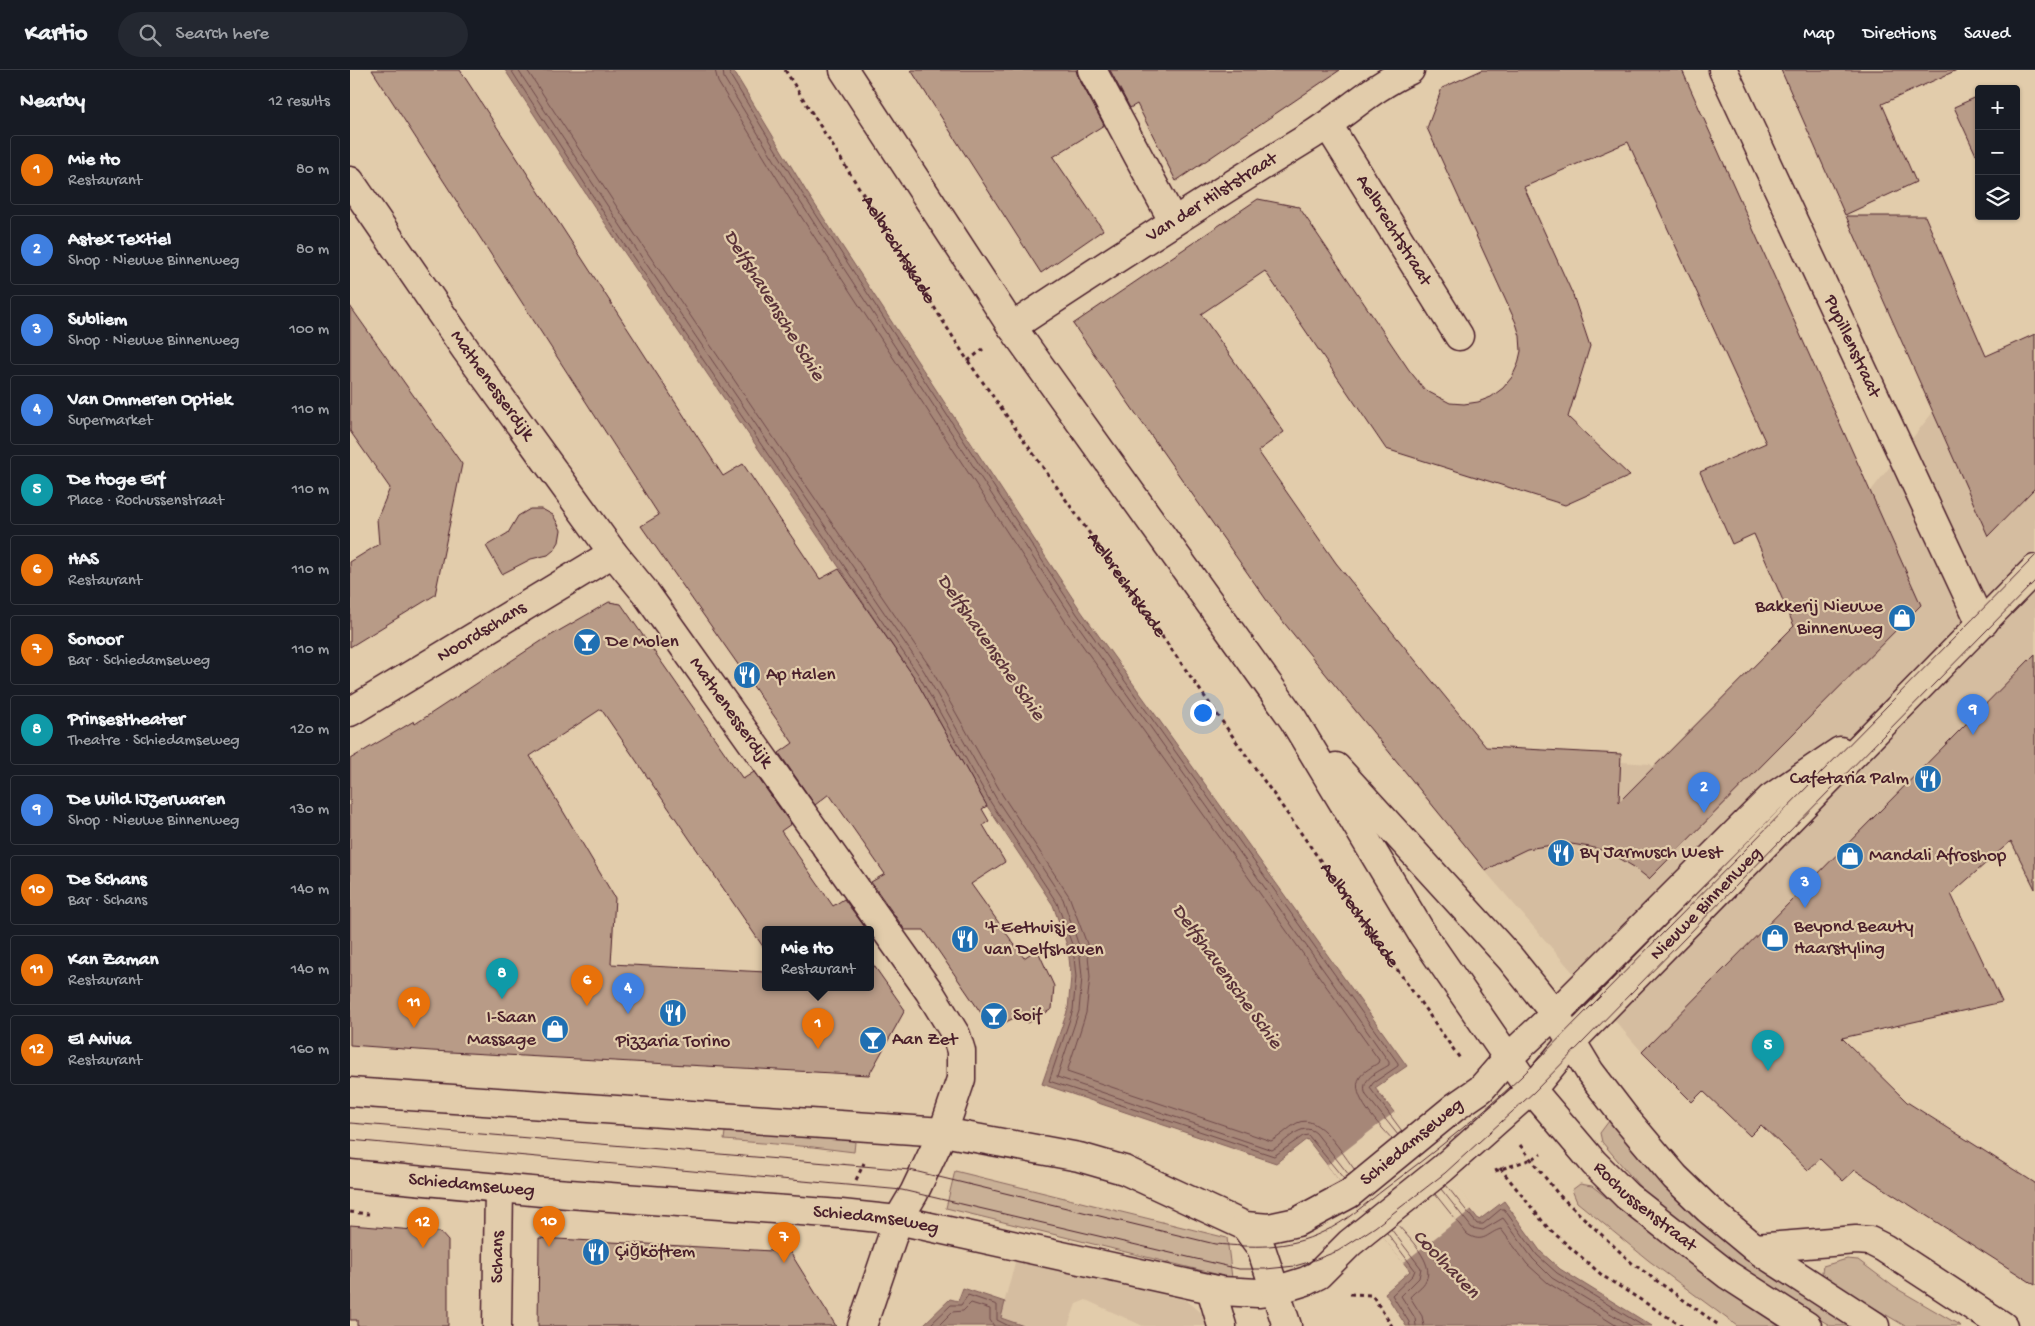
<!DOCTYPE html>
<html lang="en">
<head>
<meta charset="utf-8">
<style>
  :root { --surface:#171b24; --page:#242831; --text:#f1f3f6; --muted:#9ea1a6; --line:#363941; --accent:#db2777 }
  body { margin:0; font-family:"Gochi Hand",sans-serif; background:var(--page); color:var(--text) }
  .controls { position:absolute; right:15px; top:15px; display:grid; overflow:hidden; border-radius:5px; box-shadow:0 1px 4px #0004 }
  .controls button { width:45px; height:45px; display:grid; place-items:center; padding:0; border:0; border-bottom:1px solid var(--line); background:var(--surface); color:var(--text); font:25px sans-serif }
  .you { position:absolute; left:852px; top:642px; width:18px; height:18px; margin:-12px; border:4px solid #fff; border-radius:50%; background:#1a73e8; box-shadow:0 0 0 8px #1a73e833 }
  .badge { display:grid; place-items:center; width:32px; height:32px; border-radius:50%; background:var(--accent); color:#fff; font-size:16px; font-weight:700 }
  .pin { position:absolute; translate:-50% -41px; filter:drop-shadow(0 1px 2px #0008) }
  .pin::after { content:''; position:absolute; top:26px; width:18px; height:15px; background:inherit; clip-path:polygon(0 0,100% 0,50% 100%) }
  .popup { position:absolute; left:412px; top:856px; width:112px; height:65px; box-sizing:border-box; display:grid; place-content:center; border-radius:5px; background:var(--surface); filter:drop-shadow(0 1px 4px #0005); font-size:16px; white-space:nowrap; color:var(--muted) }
  .popup b { font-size:19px; color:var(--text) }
  .popup::after { content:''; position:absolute; left:50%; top:100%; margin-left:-10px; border:10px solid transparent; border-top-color:var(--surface) }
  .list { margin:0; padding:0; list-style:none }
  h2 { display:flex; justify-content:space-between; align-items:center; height:65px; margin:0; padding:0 20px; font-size:21px }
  h2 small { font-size:16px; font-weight:400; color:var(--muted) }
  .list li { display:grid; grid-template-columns:32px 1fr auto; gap:15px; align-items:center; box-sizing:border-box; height:70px; margin:0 10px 10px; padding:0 10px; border:1px solid var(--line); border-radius:5px }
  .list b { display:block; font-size:19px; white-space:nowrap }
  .list p { margin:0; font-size:16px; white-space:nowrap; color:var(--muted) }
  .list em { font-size:16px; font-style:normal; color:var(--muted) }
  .icon { flex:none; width:28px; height:28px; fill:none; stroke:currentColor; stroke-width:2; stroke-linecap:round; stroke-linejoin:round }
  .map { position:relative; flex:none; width:1685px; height:1256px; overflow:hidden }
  header { display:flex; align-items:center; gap:30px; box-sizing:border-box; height:70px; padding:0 25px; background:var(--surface); border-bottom:1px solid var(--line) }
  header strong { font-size:24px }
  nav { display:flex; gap:28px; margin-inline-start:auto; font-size:18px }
  .search { width:350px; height:45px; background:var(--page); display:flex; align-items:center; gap:12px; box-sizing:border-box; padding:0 18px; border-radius:28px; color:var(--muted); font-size:19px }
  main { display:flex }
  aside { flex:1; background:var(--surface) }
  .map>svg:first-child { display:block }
  .built { fill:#d5bda0 }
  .green { fill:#c9b096; stroke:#8a6860 }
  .water { fill:#a68778; stroke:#815d59 }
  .pier { fill:#e2ccab }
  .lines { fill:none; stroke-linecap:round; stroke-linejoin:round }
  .shore { stroke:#6f494a; stroke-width:1 }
  .building { fill:#b89b87; stroke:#4a1f2b; fill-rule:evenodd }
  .minor-casing { stroke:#4a1f2b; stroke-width:31 }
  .path { stroke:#4a1f2b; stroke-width:3; stroke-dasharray:4 4; stroke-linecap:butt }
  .minor { stroke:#e2ccab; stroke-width:28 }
  .tram { stroke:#4a1f2b; stroke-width:1 }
  .labels { text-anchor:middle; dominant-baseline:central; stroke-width:4.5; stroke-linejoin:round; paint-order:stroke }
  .street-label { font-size:19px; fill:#4a1f2b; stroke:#e2ccab }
  .poi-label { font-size:19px; fill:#4a1f2b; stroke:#e2ccab; text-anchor:start }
  .water-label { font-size:20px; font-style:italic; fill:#5c343a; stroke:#e2ccab }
</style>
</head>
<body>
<header>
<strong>Kartio</strong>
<div class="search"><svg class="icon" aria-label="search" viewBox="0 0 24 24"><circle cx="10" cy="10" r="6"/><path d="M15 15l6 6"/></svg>Search here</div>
<nav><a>Map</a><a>Directions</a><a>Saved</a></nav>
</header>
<main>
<aside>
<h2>Nearby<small>12 results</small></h2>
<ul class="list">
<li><span class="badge" style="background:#e8710a">1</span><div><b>Mie Ho</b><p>Restaurant</p></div><em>80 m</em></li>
<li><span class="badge" style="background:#3f7fe0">2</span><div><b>Astex Textiel</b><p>Shop · Nieuwe Binnenweg</p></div><em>80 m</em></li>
<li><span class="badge" style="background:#3f7fe0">3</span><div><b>Subliem</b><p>Shop · Nieuwe Binnenweg</p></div><em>100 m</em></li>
<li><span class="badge" style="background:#3f7fe0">4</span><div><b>Van Ommeren Optiek</b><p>Supermarket</p></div><em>110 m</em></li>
<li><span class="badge" style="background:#0f9aa8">5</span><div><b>De Hoge Erf</b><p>Place · Rochussenstraat</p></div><em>110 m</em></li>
<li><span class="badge" style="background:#e8710a">6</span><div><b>HAS</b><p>Restaurant</p></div><em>110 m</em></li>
<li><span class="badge" style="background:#e8710a">7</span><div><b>Sonoor</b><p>Bar · Schiedamseweg</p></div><em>110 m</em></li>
<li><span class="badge" style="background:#0f9aa8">8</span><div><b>Prinsestheater</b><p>Theatre · Schiedamseweg</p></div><em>120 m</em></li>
<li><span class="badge" style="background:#3f7fe0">9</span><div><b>De Wild IJzerwaren</b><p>Shop · Nieuwe Binnenweg</p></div><em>130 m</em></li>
<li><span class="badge" style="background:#e8710a">10</span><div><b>De Schans</b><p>Bar · Schans</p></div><em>140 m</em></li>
<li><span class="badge" style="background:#e8710a">11</span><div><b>Kan Zaman</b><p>Restaurant</p></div><em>140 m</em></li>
<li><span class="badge" style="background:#e8710a">12</span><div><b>El Aviva</b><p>Restaurant</p></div><em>160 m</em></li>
</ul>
</aside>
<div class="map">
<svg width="1685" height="1256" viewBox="0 0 1685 1256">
  <rect width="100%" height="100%" fill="#e2ccab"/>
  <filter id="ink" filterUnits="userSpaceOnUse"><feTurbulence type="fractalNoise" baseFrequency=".02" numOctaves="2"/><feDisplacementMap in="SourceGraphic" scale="10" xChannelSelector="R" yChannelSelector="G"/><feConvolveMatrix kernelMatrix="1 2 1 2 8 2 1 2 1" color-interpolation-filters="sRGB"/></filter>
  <g filter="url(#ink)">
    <g class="built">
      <polygon points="1685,296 1685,814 1648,745 1634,781 1641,789 1630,799 1622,791 1595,819 1578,925 1597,944 1550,955 1505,910 1412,1054 1400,1066 1353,1021 1342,1032 1292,982 1136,802 993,627 1054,577 1144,687 1220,682 1271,684 1271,692 1300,694 1304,697 1446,554 1441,548 1408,472 1520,422 1583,342"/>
      <polygon points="666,1189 836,1230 853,1244 858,1256 793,1256 736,1230 726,1234 718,1256 674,1256 650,1248"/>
    </g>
    <g class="green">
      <polygon points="1262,1047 1501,1256 1481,1256 1439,1231 1379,1189 1301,1130 1252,1072 1250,1063"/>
      <polygon points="375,1062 498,1068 505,1072 504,1082 463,1077 374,1070"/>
      <polygon points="605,1101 877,1168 882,1208 596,1138"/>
      <path d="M 1230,1114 L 1242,1116 C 1304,1165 1365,1215 1432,1256 L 1387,1256 L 1298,1190 L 1227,1132 L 1222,1120 Z"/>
      <polygon points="1497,1189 1508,1190 1544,1217 1611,1256 1555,1256 1474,1208 1472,1202 1473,1196"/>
    </g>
    <g class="water">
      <polygon points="155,0 383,0 456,121 731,541 1057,996 1025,1018 1129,1150 1154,1131 1191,1182 1210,1199 1302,1256 1056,1256 1035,1223 1060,1201 957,1069 926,1093 692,1014 718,939 721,907 718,878 703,835 637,736 564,607 270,176"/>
      <polygon points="613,1218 655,1232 651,1248 674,1256 572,1256 600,1229 608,1231"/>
    </g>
    <polygon class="pier" points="1046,1041 1123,1138 1053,1193 977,1095"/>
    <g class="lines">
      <g class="shore">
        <polyline points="161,0 274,174 568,604 641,733 707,833 723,877 726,907 723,940 699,1011 924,1086 953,1066 958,1065 994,1109"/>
        <path d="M 168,0 L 280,170 L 574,601 L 647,730 L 713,829 L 729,876 L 732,907 L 729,941 L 707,1007 L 922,1080 C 936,1073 951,1050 966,1063 L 999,1105"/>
        <path d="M 177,0 L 286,166 L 580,597 L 653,726 L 719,826 L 737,874 L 740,907 L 736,943 L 717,1002 L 921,1071 C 930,1067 938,1058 947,1053 C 969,1042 993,1085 1005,1100"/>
        <path d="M 365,0 L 368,12 L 441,131 L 715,551 L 1029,990 L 1028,993 C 1022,997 1014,1001 1010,1007 C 998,1025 1031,1056 1042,1069"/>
        <path d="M 373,0 L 374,8 L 447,127 L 722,547 L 1039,992 L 1039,995 C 1028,1002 1009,1009 1016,1025 L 1048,1065"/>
        <polyline points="379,0 380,5 452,123 727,544 1048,993 1048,996 1023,1013 1020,1018 1052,1061"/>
        <polyline points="1096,1115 1127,1154 1133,1154 1151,1139 1154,1139 1187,1185 1207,1203 1293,1256"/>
        <polyline points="1091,1119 1122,1158 1133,1160 1153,1148 1183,1189 1202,1208 1281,1256"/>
        <path d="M 1085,1124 L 1117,1164 C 1134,1175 1138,1162 1151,1159 L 1177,1194 L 1198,1213 L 1267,1256"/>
        <path d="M 1047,1154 C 1058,1167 1085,1193 1076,1210 C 1073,1217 1065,1221 1060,1227 L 1072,1246 L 1074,1256"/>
        <polyline points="1041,1159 1071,1198 1069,1208 1051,1226 1065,1248 1066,1256"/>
        <polyline points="1037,1163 1065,1200 1063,1205 1042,1225 1059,1252 1060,1256"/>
        <polyline points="579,1256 601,1235 611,1235 618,1225 647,1235 647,1250 659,1256"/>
        <polyline points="588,1256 602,1242 613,1241 621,1233 640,1239 640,1250 644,1256"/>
      </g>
    </g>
    <g class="building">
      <polygon points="22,0 110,0 373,406 393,394 470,509 489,499 564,607 637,736 632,739 639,751 633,755 655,792 621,814 674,888 687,879 704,916 702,939 678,953 672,944 642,959 574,860 555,860 521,812 535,804 479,724 465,735 429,683 443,673 291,456 309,445"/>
      <polygon points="561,0 726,0 728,7 754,55 703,87 753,160 691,203"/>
      <polygon points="760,0 990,0 826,111 787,34 780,38"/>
      <path d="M 1132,0 L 1332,0 L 1571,535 L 1299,809 L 1284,797 L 1259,782 L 1240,777 L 1215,773 L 1177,779 L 1152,791 L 1136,801 L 922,538 L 723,254 L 908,129 L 949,137 L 1059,300 L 1075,320 L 1100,333 L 1114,334 L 1128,332 L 1141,327 L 1153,318 L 1162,307 L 1168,294 L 1171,281 L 1170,266 L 1166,253 L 1077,58 L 1092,18 ZM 1278,72 L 1416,373 L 1350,402 L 1382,474 L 1404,464 L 1444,556 L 1269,732 L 1271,684 L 1136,677 L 986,493 L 908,381 L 934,362 L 851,244 L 915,201 L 1036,379 L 1215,435 L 1280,406 L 1218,347 L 1240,276 L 1223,225 L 1174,117 Z"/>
      <polygon points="1431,0 1607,0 1532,34 1566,112 1495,145"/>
      <polygon points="1629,26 1629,84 1626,85 1604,37"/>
      <polygon points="1496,146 1575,146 1636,286 1685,264 1685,418 1638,466"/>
      <polygon points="0,236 112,394 85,525 0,577 0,492 29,474 27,449 40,418 0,361"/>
      <polygon points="180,439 192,439 203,445 211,460 209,472 204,480 198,485 181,489 152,504 136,476 158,463 168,446"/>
      <polygon points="259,532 271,534 393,709 404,702 441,754 431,761 483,836 494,829 517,860 416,860 416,881 251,639 180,686 265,828 261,894 416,902 416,918 520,918 520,890 555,940 519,1005 82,981 0,975 0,689 64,651 65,654 193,570"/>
      <polygon points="1685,584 1685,819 1661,771 1601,824 1652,932 1492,968 1557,1032 1685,1113 1685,1215 1505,1100 1493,1111 1470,1089 1458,1100 1411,1055 1400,1066 1353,1021 1342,1032 1292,982"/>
      <polygon points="0,1155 90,1162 98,1171 98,1256 7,1256 7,1250 0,1250"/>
      <polygon points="189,1168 440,1182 486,1256 188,1256"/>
    </g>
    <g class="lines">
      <g class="minor-casing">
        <g id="minor">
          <path id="s2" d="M 494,0 L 662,257 L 943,649 L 1073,865 L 1171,1007 L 1244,1093 L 1277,1126 L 1378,1205 L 1457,1256"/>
          <polyline points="742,0 823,151"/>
          <path id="s3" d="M 1373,0 L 1627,545 L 1634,552"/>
          <path id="s4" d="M 978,55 L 1109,266"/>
          <path id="s5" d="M 0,111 L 116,280 L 263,483 L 295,522 L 579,921 L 606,965 L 611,981 L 611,1009 L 593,1062 L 564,1123 L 548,1150 L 512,1256"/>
          <path id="s6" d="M 662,257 C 762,191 861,127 962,65 C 995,44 1024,16 1060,0"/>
          <path id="s7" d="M 0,642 L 263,483"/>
          <polyline points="986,697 1160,888 1205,944 1240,1002 1276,1049 1325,1107 1358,1139 1405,1178 1525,1256"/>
          <path id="s8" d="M 0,1022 L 593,1062 L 729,1087 L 774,1100 L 895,1156 L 919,1158 L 947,1152 L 999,1124 L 1105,1037 L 1131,1019 L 1158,988 L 1205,944 L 1421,728 L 1490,681"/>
          <path id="s9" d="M 0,1104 L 192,1122 L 491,1144 L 548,1150 L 871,1221 L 908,1223 L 924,1221 L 956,1211 L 968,1205 L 1000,1173 L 1092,1099 L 1182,1019 L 1222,971 L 1685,499"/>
          <polyline points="895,1156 911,1178 937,1256"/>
          <polyline points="1405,1178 1506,1170 1520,1171 1534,1178 1653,1256"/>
          <polyline points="861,1219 872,1256"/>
          <path id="s10" d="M 147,1256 L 149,1118"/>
        </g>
      </g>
      <g class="path">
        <path id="s1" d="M 435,0 L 618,291 L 1111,990"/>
        <polyline points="618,291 633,279"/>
        <polyline points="1170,1075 1208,1124 1282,1193 1370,1256"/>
        <polyline points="1150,1098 1198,1158 1253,1206 1332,1256"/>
        <polyline points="1145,1101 1182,1089 1191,1084"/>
        <polyline points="506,1110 514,1093"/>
        <polyline points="0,1142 19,1144"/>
        <polyline points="1000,1224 1022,1225 1042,1256"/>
      </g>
      <use href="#minor" class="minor"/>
      <g class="tram">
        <path d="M 0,1053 L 560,1100 L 865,1174 C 904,1177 936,1180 973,1162 C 996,1152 1016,1133 1036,1118 C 1083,1083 1128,1047 1171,1007 L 1685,486"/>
        <polyline points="0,1070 552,1120 889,1199 916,1199 945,1196 959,1192 988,1181 1025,1157 1095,1103 1184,1022 1685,511"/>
      </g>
    </g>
  </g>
  <defs>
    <g id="shop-disc" transform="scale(1.4375)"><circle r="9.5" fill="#1f6fb2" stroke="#e2ccab"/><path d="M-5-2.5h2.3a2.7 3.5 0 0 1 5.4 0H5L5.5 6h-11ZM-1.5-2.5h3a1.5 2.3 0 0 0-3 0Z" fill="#fff"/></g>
    <g id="bar-disc" transform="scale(1.4375)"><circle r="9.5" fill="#1f6fb2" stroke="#e2ccab"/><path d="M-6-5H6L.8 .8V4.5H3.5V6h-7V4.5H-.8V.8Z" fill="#fff"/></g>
    <g id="restaurant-disc" transform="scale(1.4375)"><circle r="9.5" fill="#1f6fb2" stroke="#e2ccab"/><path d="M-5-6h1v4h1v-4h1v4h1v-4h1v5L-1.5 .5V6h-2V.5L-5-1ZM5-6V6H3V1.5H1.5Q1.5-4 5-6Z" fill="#fff"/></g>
  </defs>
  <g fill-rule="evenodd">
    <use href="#shop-disc" x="1552" y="548"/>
    <use href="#bar-disc" x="237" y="572"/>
    <use href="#restaurant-disc" x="397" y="605"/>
    <use href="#restaurant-disc" x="1578" y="709"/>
    <use href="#restaurant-disc" x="1211" y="783"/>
    <use href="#shop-disc" x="1500" y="786"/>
    <use href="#shop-disc" x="1425" y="868"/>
    <use href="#restaurant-disc" x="615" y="869"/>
    <use href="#restaurant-disc" x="323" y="943"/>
    <use href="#bar-disc" x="644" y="946"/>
    <use href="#shop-disc" x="205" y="959"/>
    <use href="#bar-disc" x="523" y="970"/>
    <use href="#restaurant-disc" x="246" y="1182"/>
  </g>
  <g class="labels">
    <g class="street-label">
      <text stroke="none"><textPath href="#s6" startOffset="238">Van der Hilststraat</textPath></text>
      <text stroke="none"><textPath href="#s4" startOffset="124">Aelbrechtstraat</textPath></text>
      <text stroke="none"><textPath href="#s1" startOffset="212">Aelbrechtskade</textPath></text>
      <text stroke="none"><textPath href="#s3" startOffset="305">Pupillenstraat</textPath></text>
      <text stroke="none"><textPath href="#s5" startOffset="249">Mathenesserdijk</textPath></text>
      <text stroke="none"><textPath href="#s1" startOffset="618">Aelbrechtskade</textPath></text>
      <text stroke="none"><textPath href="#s7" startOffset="154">Noordschans</textPath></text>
      <text stroke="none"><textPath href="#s5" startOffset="654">Mathenesserdijk</textPath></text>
      <text stroke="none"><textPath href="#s9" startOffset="1519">Nieuwe Binnenweg</textPath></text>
      <text stroke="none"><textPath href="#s1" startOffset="1022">Aelbrechtskade</textPath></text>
      <text stroke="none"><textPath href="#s8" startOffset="1106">Schiedamseweg</textPath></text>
      <text stroke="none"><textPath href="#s9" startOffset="122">Schiedamseweg</textPath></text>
      <text stroke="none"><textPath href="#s2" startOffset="1394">Rochussenstraat</textPath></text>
      <text stroke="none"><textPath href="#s9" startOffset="528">Schiedamseweg</textPath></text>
      <text stroke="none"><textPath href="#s10" startOffset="69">Schans</textPath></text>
    </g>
    <g class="poi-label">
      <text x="1533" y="537" text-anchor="end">Bakkerij Nieuwe<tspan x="1533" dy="22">Binnenweg</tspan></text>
      <text x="256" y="572">De Molen</text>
      <text x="416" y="605">Ap Halen</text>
      <text x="1559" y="709" text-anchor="end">Cafetaria Palm</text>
      <text x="1230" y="783">By Jarmusch West</text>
      <text x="1519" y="786">Mandali Afroshop</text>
      <text x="1444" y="857">Beyond Beauty<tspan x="1444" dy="22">Haarstyling</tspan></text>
      <text x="634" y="858">'t Eethuisje<tspan x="634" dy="22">van Delfshaven</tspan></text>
      <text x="663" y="946">Soif</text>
      <text x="186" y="948" text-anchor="end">I-Saan<tspan x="186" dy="22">Massage</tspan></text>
      <text x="542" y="970">Aan Zet</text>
      <text x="323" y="972" text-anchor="middle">Pizzaria Torino</text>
      <text x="265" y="1182">Çiğköftem</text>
    </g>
    <g class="water-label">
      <text transform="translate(423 236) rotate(58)">Delfshavensche Schie</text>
      <text transform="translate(640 578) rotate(55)">Delfshavensche Schie</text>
      <text transform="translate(876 907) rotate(54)">Delfshavensche Schie</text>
      <text transform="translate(1095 1195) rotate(46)">Coolhaven</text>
    </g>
  </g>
</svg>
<div class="controls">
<button>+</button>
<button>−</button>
<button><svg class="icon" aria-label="layers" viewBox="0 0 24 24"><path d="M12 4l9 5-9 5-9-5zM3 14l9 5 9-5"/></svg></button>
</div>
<div class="you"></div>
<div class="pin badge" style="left:468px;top:979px;background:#e8710a">1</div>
<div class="popup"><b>Mie Ho</b>Restaurant</div>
<div class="pin badge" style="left:1354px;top:743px;background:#3f7fe0">2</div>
<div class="pin badge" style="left:1455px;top:838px;background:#3f7fe0">3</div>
<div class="pin badge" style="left:278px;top:944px;background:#3f7fe0">4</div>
<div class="pin badge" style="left:1418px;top:1001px;background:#0f9aa8">5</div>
<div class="pin badge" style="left:237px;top:936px;background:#e8710a">6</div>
<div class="pin badge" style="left:434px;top:1193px;background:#e8710a">7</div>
<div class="pin badge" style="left:152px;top:929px;background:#0f9aa8">8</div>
<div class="pin badge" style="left:1623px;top:665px;background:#3f7fe0">9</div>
<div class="pin badge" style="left:199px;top:1177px;background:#e8710a">10</div>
<div class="pin badge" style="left:64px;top:958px;background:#e8710a">11</div>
<div class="pin badge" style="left:73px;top:1178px;background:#e8710a">12</div>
</div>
</main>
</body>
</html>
